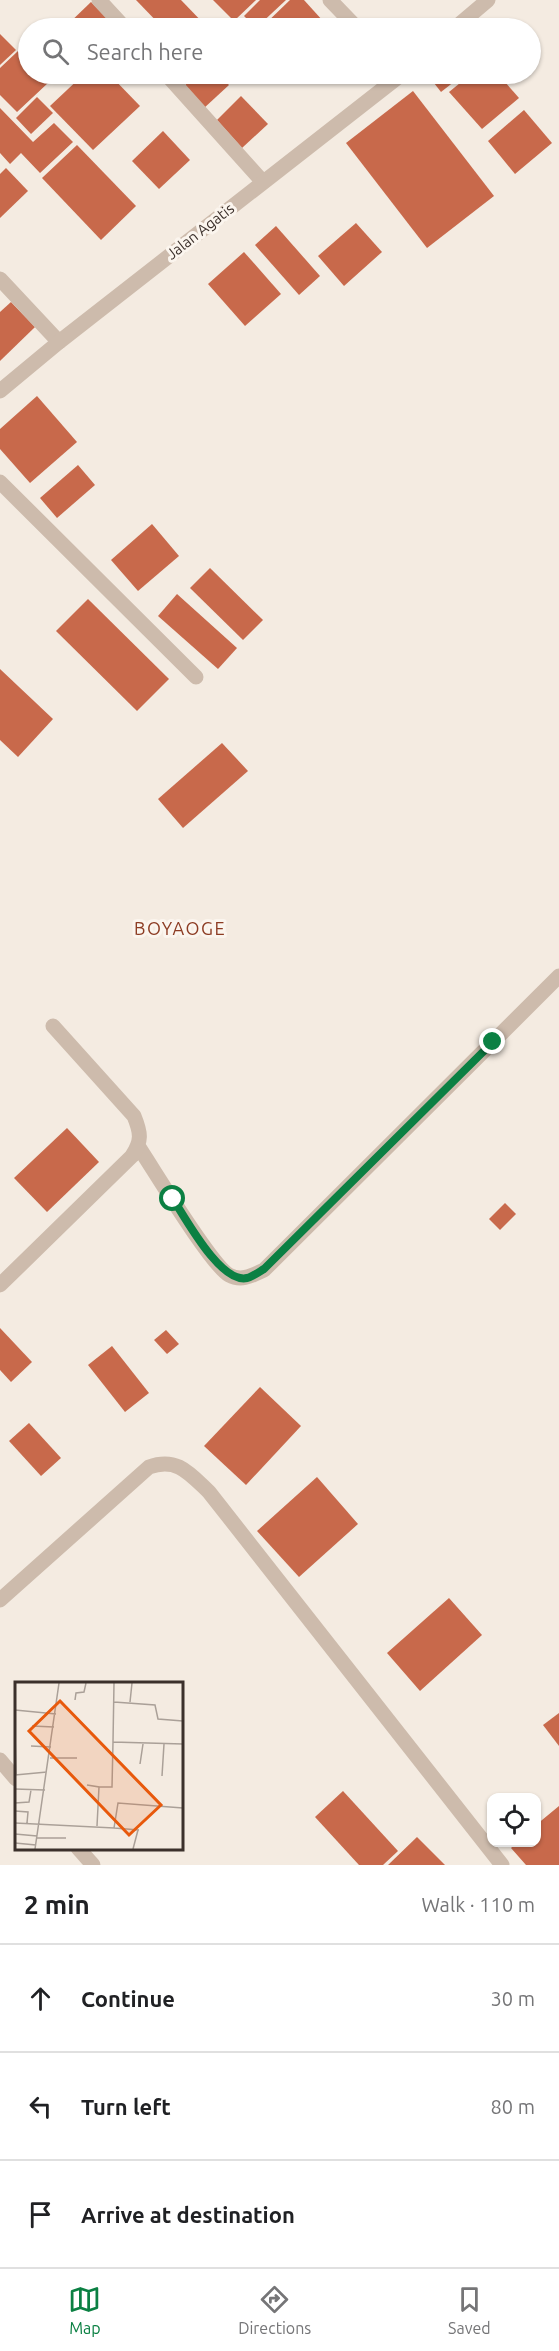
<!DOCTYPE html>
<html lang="en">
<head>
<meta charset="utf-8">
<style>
  :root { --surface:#fff; --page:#f2f2f2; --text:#202124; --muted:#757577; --line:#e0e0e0; --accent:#0b8043 }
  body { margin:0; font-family:Ubuntu,sans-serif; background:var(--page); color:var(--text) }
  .controls { position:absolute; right:18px; bottom:18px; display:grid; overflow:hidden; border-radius:12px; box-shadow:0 2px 4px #0004 }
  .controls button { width:54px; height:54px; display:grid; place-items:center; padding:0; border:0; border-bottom:2px solid var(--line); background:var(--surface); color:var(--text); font:30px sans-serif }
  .stop { position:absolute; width:18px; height:18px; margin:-14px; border:4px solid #0b8043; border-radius:50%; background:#fff }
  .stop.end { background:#0b8043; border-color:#fff; box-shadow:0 2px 6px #0008 }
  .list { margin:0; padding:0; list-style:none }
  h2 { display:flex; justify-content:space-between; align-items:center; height:78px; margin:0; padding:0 24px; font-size:26px }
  h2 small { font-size:20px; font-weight:400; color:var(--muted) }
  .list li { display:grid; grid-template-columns:39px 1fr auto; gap:18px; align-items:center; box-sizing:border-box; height:108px; padding:0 24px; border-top:2px solid var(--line) }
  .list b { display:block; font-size:22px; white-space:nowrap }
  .list em { font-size:20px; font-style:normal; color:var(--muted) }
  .icon { flex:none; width:33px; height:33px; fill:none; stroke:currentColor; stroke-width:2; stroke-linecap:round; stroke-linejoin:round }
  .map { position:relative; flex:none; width:559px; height:1865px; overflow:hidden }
  .search { position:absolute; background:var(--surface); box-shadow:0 2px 4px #0004; left:18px; right:18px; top:18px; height:66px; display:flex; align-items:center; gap:15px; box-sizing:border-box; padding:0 21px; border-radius:33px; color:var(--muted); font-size:22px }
  .sheet { height:402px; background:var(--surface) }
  nav { display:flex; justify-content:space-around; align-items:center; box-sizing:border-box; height:84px; border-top:2px solid var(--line); background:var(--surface); font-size:16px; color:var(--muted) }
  nav a { display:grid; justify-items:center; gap:3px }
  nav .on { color:var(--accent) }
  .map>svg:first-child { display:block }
  .building { fill:#c8694b }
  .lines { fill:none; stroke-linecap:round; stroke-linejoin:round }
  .street { stroke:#cdbbac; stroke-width:15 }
  .route { stroke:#0b8043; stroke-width:8 }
  .labels { text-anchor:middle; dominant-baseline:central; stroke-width:6; stroke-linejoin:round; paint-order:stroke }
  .street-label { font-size:15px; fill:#3b302b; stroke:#fbf5ee }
  .quarter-label { font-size:18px; letter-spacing:1.5px; fill:#8c3b22; stroke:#fbf5ee }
  .inset-road { fill:none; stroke:#aaa098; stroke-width:1.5 }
  .view { fill:#e8590c; fill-opacity:0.15; stroke:#e8590c; stroke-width:3 }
  .inset-edge { fill:none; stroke:#3b302b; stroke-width:3 }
</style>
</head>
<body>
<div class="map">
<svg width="559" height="1865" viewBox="0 0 559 1865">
  <rect width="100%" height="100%" fill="#f4ebe1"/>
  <g class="building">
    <polygon points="136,0 181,0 208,28 163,28"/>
    <polygon points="213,0 256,0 234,21"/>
    <polygon points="260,0 286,0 256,28 244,16"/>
    <polygon points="290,0 304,0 323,21 315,28 261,28"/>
    <polygon points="91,2 117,28 64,28"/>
    <polygon points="0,34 16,50 0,65"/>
    <polygon points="18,51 28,62 28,74 39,74 48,83 17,112 0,95 0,68"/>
    <polygon points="84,74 109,74 140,106 93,150 50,106"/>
    <polygon points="197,74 218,74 229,85 203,109 183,87"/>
    <polygon points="427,74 464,74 441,92"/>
    <polygon points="471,74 498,74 519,98 482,129 449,92"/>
    <polygon points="413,91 494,196 427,248 346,143"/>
    <polygon points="241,96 268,124 242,148 217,120"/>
    <polygon points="37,97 53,113 31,134 16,118"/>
    <polygon points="0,108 33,142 54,123 73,142 40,173 21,153 10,164 0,153"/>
    <polygon points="524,110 552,143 515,174 488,141"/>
    <polygon points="163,131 190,160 159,189 132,161"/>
    <polygon points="77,145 136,206 101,240 42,178"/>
    <polygon points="6,168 28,191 0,218 0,174"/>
    <polygon points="356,223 382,252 344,286 318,256"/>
    <polygon points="276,226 320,276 299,295 255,245"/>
    <polygon points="244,252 281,294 245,326 208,284"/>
    <polygon points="11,302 35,327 0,361 0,312"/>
    <polygon points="37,396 77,442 30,483 0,449 0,429"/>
    <polygon points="78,465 95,485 57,518 40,498"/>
    <polygon points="152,524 179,556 138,591 111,560"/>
    <polygon points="210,568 263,620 243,640 190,588"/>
    <polygon points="177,594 237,648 218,669 158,616"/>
    <polygon points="88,599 169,679 137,711 56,631"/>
    <polygon points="0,669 53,719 18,757 0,740"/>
    <polygon points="222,743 248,771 183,828 158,799"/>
    <polygon points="67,1128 99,1162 47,1212 14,1178"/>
    <polygon points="505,1203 516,1214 500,1230 489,1219"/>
    <polygon points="0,1328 32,1362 11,1382 0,1370"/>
    <polygon points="166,1330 179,1344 167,1354 154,1340"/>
    <polygon points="112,1346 149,1393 125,1412 88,1365"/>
    <polygon points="260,1387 301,1426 246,1485 204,1446"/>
    <polygon points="29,1423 61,1458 41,1476 9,1441"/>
    <polygon points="317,1477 358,1524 299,1577 257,1531"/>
    <polygon points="449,1598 482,1635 420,1691 387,1653"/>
    <polygon points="559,1713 559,1746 543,1725"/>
    <polygon points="343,1791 398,1851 383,1865 359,1865 315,1817"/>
    <polygon points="559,1806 559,1865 526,1865 511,1848 517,1842 536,1842 536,1825"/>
    <polygon points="417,1837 445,1865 388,1865"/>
  </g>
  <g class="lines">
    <g class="street">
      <polyline points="99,0 125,28"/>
      <polyline points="330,0 357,28"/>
      <polyline points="455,28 488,0"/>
      <polyline points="166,74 263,182"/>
      <polyline points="0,279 59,342"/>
      <polyline points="0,391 59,342 402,74"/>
      <polyline points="0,482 196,677"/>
      <path d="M 138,1146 C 154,1170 211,1265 229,1275 C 242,1282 253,1275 264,1270 L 559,976"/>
      <path d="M 0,1285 L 132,1156 C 142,1141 141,1133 134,1116 L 53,1026"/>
      <path d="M 0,1600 L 149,1467 C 177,1457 189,1473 209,1492 L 502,1865"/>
      <polyline points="0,1760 16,1779"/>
      <polyline points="78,1848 93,1865"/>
    </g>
  </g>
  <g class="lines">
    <path class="route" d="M 173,1199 C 186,1219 221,1284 247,1278 C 252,1277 259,1272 264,1269 L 493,1042"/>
  </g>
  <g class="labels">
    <g class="street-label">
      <text transform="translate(200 231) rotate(-38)">Jalan Agatis</text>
    </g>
    <g class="quarter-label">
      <text x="180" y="928">BOYAOGE</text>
    </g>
  </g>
  <g transform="translate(15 1682)">
    <rect width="168" height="168" fill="#f4ebe1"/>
    <path class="inset-road" d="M 99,1 L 98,60 L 168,62M 60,18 L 61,11 L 69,10 L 71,1M 99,20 L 140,23 L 143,37 L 168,39M 115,20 L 117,1M 0,28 L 41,32M 17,44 L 39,45M 0,49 L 1,93M 16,64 L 36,65M 35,76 L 62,76M 125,82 L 128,62M 0,93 L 32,90M 147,94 L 149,62M 72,103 L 84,105 L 82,144M 84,105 L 97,105 L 98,60M 0,107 L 30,108M 0,121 L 14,120 L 16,108M 0,129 L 13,130 L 12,141M 0,141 L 99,146 L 103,121 L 168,126M 99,146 L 124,148M 0,152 L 22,154M 22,156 L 51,156M 0,161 L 21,163M 20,167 L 44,1M 118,167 L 123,148"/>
    <path class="view" d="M 45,19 L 146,123 L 114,153 L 14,49 Z"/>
    <rect width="168" height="168" class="inset-edge"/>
  </g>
</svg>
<div class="controls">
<button><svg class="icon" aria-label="locate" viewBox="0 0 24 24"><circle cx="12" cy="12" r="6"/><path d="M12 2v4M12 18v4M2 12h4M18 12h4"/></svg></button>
</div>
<div class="stop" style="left:173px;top:1199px"></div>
<div class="stop end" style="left:493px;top:1042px"></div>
<div class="search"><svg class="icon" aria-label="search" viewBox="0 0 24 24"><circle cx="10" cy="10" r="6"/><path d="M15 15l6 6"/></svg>Search here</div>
</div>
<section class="sheet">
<h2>2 min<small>Walk · 110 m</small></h2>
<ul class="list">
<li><svg class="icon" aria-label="ahead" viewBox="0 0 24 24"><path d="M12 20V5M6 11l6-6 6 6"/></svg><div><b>Continue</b></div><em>30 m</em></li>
<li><svg class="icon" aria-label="left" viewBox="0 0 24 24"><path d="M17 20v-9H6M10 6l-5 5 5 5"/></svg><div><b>Turn left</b></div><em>80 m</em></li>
<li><svg class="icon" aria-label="arrive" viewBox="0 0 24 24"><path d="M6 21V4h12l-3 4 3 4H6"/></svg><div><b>Arrive at destination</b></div></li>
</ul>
</section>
<nav>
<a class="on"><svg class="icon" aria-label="map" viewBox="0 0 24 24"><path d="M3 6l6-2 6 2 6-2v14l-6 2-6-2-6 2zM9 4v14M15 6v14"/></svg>Map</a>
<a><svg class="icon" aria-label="directions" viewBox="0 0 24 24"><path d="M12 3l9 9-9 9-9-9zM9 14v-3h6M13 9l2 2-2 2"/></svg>Directions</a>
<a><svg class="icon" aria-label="saved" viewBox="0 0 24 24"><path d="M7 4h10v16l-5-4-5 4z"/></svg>Saved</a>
</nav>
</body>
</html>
